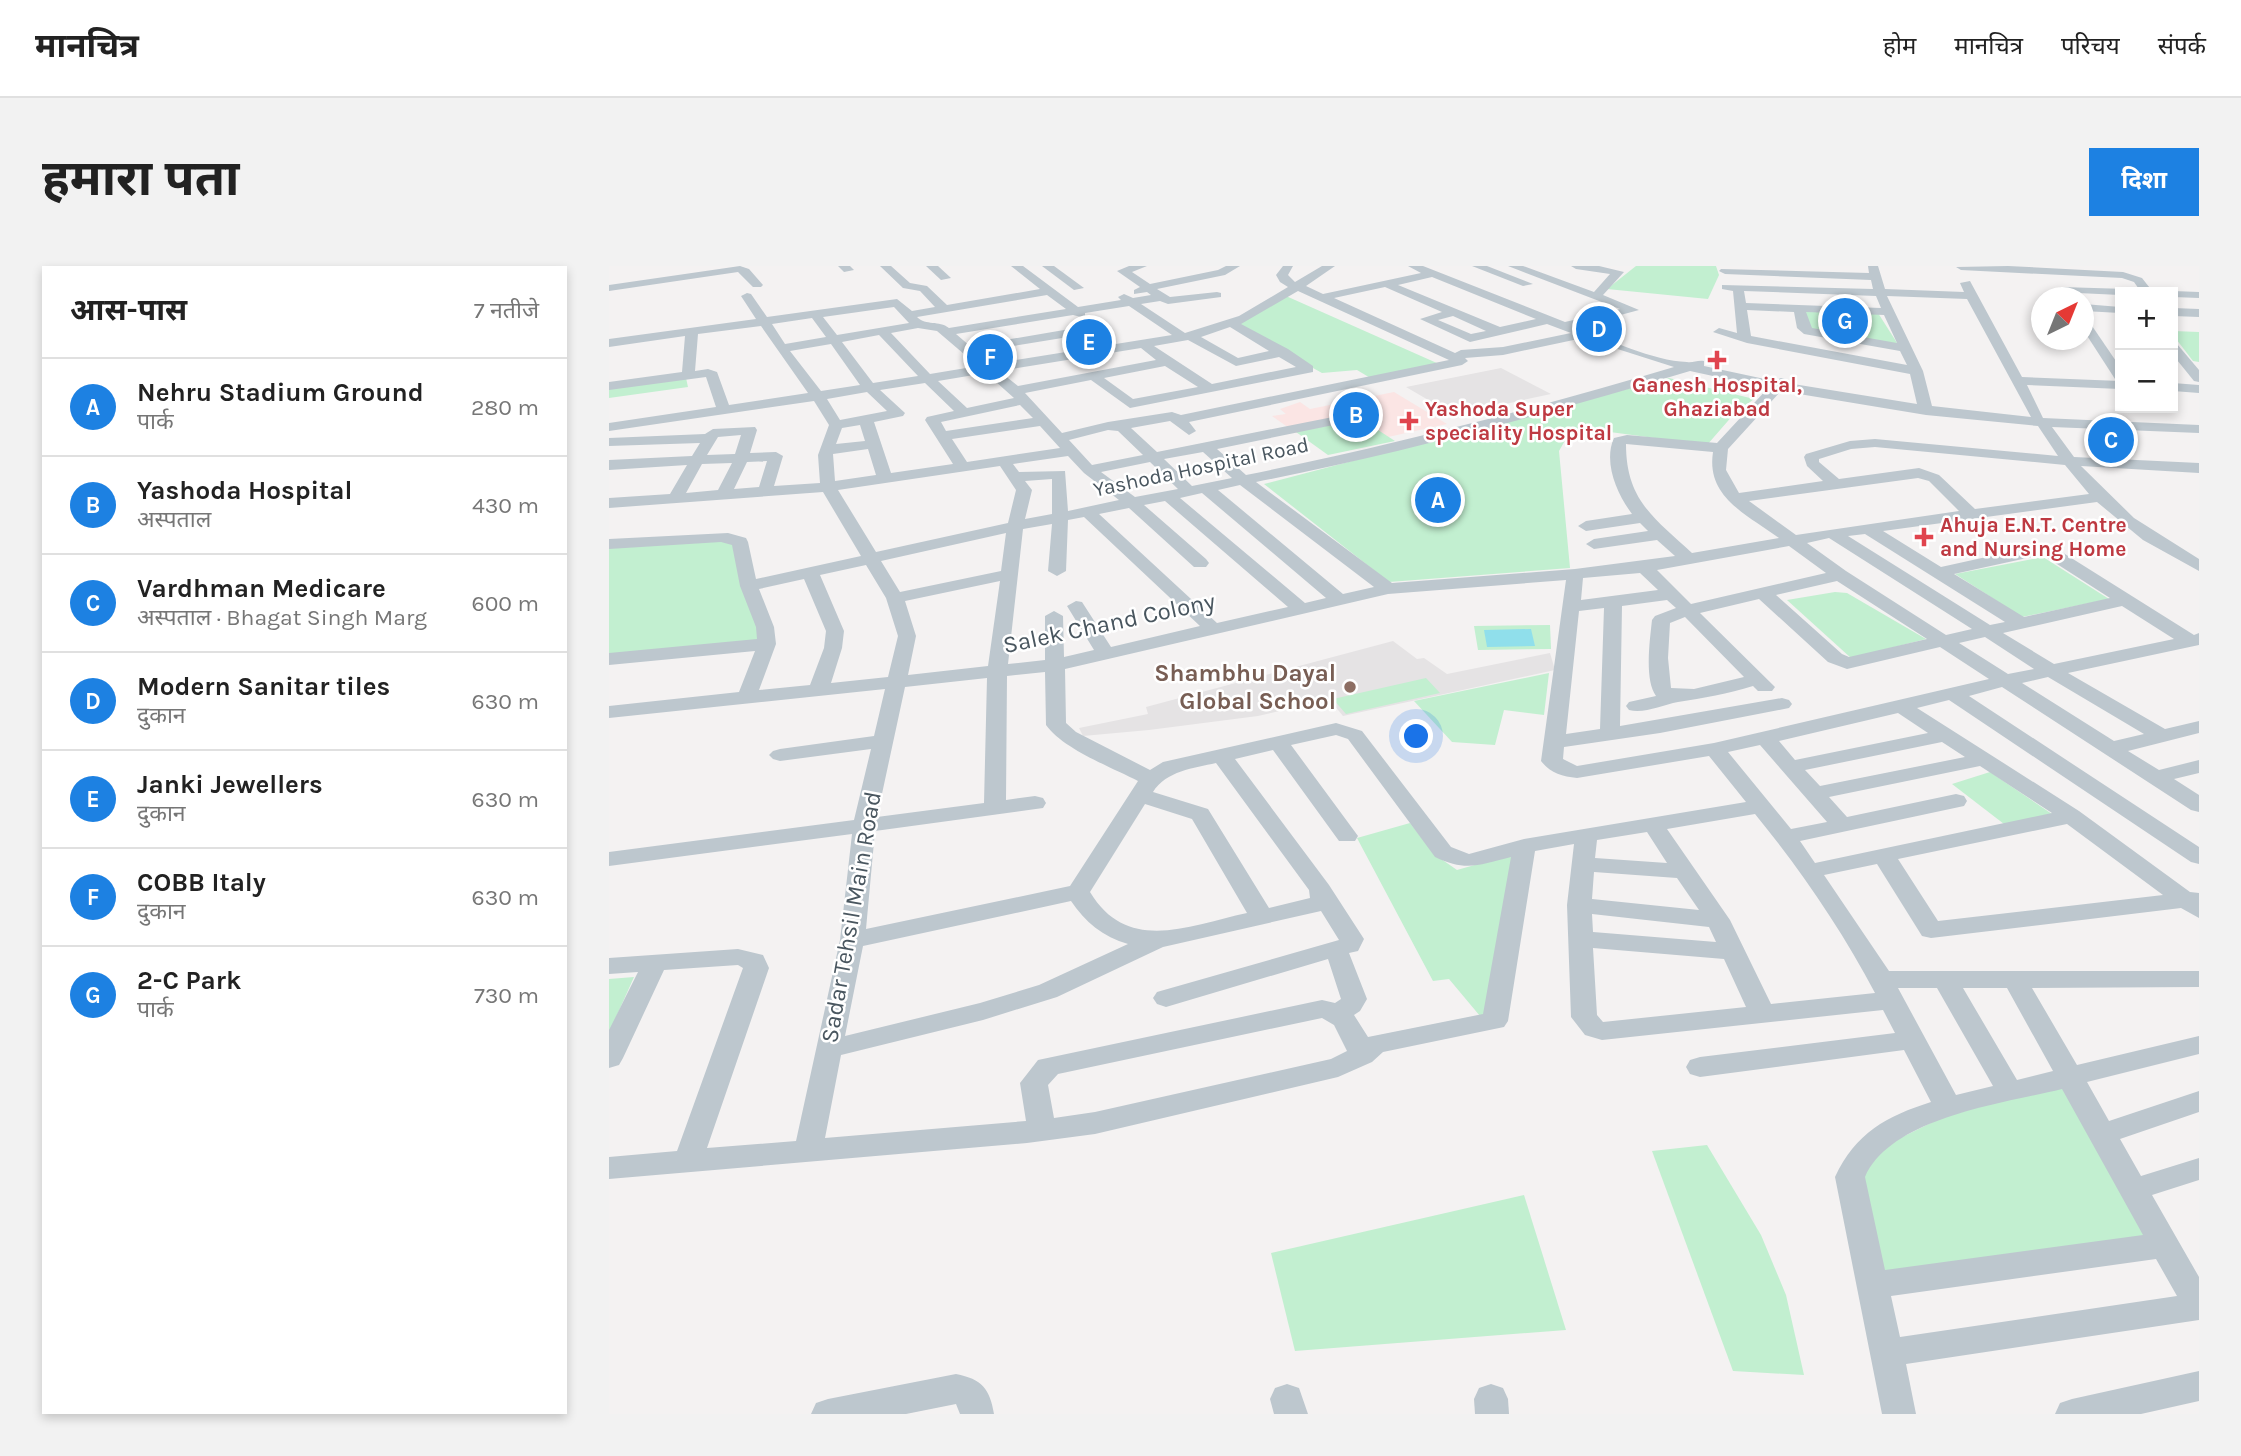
<!DOCTYPE html>
<html lang="hi">
<head>
<meta charset="utf-8">
<style>
  :root { --surface:#fff; --page:#f2f2f2; --text:#222; --muted:#767676; --line:#e0e0e0; --accent:#1d81e2 }
  body { margin:0; font-family:Karla,"Noto Sans Devanagari",sans-serif; background:var(--page); color:var(--text) }
  .controls { position:absolute; right:21px; top:21px; display:grid; overflow:hidden; border-radius:0px; box-shadow:0 4px 10px #0003 }
  .controls button { width:63px; height:63px; display:grid; place-items:center; padding:0; border:0; border-bottom:2px solid var(--line); background:var(--surface); color:var(--text); font:35px sans-serif }
  .compass { position:absolute; left:1422px; top:21px; width:63px; height:63px; border-radius:50%; background:var(--surface); box-shadow:0 4px 10px #0003; rotate:43deg }
  .you { position:absolute; left:808px; top:471px; width:24px; height:24px; margin:-18px; border:5px solid #fff; border-radius:50%; background:#1a73e8; box-shadow:0 0 0 10px #1a73e833 }
  .badge { display:grid; place-items:center; width:46px; height:46px; border-radius:50%; background:var(--accent); color:#fff; font-size:23px; font-weight:700 }
  .pin { position:absolute; translate:-50% -50%; border:4px solid #fff; box-shadow:0 2px 7px #0006 }
  .list { margin:0; padding:0; list-style:none }
  h2 { display:flex; justify-content:space-between; align-items:center; height:91px; margin:0; padding:0 28px; font-size:30px }
  h2 small { font-size:23px; font-weight:400; color:var(--muted) }
  .list li { display:grid; grid-template-columns:46px 1fr auto; gap:21px; align-items:center; box-sizing:border-box; height:98px; padding:0 28px; border-top:2px solid var(--line) }
  .list b { display:block; font-size:26px; white-space:nowrap }
  .list p { margin:0; font-size:23px; white-space:nowrap; color:var(--muted) }
  .list em { font-size:23px; font-style:normal; color:var(--muted) }
  .map { position:relative; flex:none; width:1590px; height:1148px; overflow:hidden; border-radius:0px }
  header { display:flex; align-items:center; gap:42px; box-sizing:border-box; height:98px; padding:0 35px; background:var(--surface); border-bottom:2px solid var(--line) }
  header strong { font-size:33px }
  nav { display:flex; gap:38px; margin-inline-start:auto; font-size:24px }
  .intro { display:flex; align-items:center; justify-content:space-between; box-sizing:border-box; height:168px; padding:0 42px }
  h1 { margin:0; font-size:49px }
  .button { padding:18px 32px; border-radius:0px; background:var(--accent); color:#fff; font-size:24px; font-weight:700 }
  main { display:flex; gap:42px; padding:0 42px }
  aside { flex:1; background:var(--surface); border-radius:0px; box-shadow:0 4px 10px #0003 }
  .map>svg:first-child { display:block }
  .education { fill:#e5e3e4 }
  .medical { fill:#fbe5e4 }
  .green { fill:#c2efd0 }
  .water { fill:#90dfeb }
  .lines { fill:none; stroke-linecap:round; stroke-linejoin:round }
  .minor { fill:#bdc7ce; fill-rule:evenodd }
  .health-dot { fill:#e0444e; stroke:#fff; stroke-width:2.5 }
  .education-dot { fill:#8d6e63; stroke:#fff; stroke-width:2.5 }
  .labels { text-anchor:middle; dominant-baseline:central; stroke-width:5; stroke-linejoin:round; paint-order:stroke }
  .far-health-label { font-size:21px; font-weight:bold; fill:#be3a42; stroke:#fff; text-anchor:start }
  .far-street-label { font-size:21px; fill:#49565f; stroke:#fff }
  .street-label { font-size:24px; fill:#49565f; stroke:#fff }
  .education-label { font-size:24px; font-weight:bold; fill:#785e54; stroke:#fff; text-anchor:end }
</style>
</head>
<body>
<header>
<strong>मानचित्र</strong>
<nav><a>होम</a><a>मानचित्र</a><a>परिचय</a><a>संपर्क</a></nav>
</header>
<div class="intro"><h1>हमारा पता</h1><a class="button">दिशा</a></div>
<main>
<aside>
<h2>आस-पास<small>7 नतीजे</small></h2>
<ul class="list">
<li><span class="badge">A</span><div><b>Nehru Stadium Ground</b><p>पार्क</p></div><em>280 m</em></li>
<li><span class="badge">B</span><div><b>Yashoda Hospital</b><p>अस्पताल</p></div><em>430 m</em></li>
<li><span class="badge">C</span><div><b>Vardhman Medicare</b><p>अस्पताल · Bhagat Singh Marg</p></div><em>600 m</em></li>
<li><span class="badge">D</span><div><b>Modern Sanitar tiles</b><p>दुकान</p></div><em>630 m</em></li>
<li><span class="badge">E</span><div><b>Janki Jewellers</b><p>दुकान</p></div><em>630 m</em></li>
<li><span class="badge">F</span><div><b>COBB Italy</b><p>दुकान</p></div><em>630 m</em></li>
<li><span class="badge">G</span><div><b>2-C Park</b><p>पार्क</p></div><em>730 m</em></li>
</ul>
</aside>
<div class="map">
<svg width="1590" height="1148" viewBox="0 0 1590 1148">
  <rect width="100%" height="100%" fill="#f4f2f2"/>
  <g class="education">
    <polygon points="892,102 942,128 845,149 797,121"/>
    <polygon points="784,375 808,393 815,392 838,408 941,387 946,404 734,450 720,433 649,450 540,464 474,470 470,462 539,448 537,441"/>
  </g>
  <polygon class="medical" points="785,126 838,158 779,171 752,153 687,167 663,150 677,148 671,143 691,136 701,143"/>
  <g class="green">
    <polygon points="1027,0 1107,0 1110,9 1099,33 998,23"/>
    <polygon points="677,30 830,98 763,113 748,104 713,107 626,59"/>
    <polygon points="1193,44 1269,47 1290,80 1201,63"/>
    <polygon points="1564,65 1590,66 1590,96 1584,95 1564,69"/>
    <polygon points="77,112 79,121 0,132 0,123"/>
    <polygon points="1060,112 1145,133 1125,148 1098,179 986,164 958,171 950,185 961,302 780,316 655,218"/>
    <polygon points="752,153 786,175 719,189 687,166"/>
    <polygon points="121,271 158,378 0,395 0,278"/>
    <polygon points="1434,291 1500,333 1413,351 1346,308"/>
    <polygon points="1226,326 1238,327 1317,373 1242,392 1178,334"/>
    <polygon points="941,359 942,383 869,384 865,360"/>
    <polygon points="940,407 935,449 895,444 886,479 843,476 805,435"/>
    <polygon points="817,412 831,427 737,448 724,433"/>
    <polygon points="1381,506 1443,548 1395,558 1343,518"/>
    <polygon points="801,557 825,588 848,604 908,587 880,750 871,750 840,713 824,715 748,572"/>
    <polygon points="25,711 0,767 0,713"/>
    <polygon points="1459,818 1545,982 1278,1028 1251,908 1271,882 1344,846"/>
    <polygon points="1098,879 1152,969 1177,1029 1195,1109 1124,1105 1043,885"/>
    <polygon points="915,929 957,1064 686,1085 662,987"/>
  </g>
  <polygon class="water" points="922,363 926,380 878,381 875,364"/>
  <g class="lines">
    <g class="minor">
      <polygon points="131,0 140,3 154,19 152,21 144,21 129,6 0,25 0,19"/>
      <polygon points="229,0 241,0 245,4 235,6"/>
      <path d="M 271,0 L 282,0 L 301,17 L 318,20 L 338,39 L 431,23 L 402,0 L 414,0 L 469,41 L 512,34 L 509,31 L 515,28 L 524,32 L 542,29 L 538,26 L 525,28 L 525,24 L 531,21 L 508,5 L 520,0 L 538,0 L 523,6 L 541,18 L 609,4 L 617,0 L 631,0 L 616,9 L 548,23 L 561,31 L 608,26 L 612,27 L 612,31 L 559,38 L 551,35 L 532,38 L 576,67 L 630,50 L 679,21 L 671,16 L 667,9 L 674,0 L 684,0 L 679,9 L 686,16 L 713,0 L 726,0 L 697,20 L 714,28 L 812,7 L 799,0 L 814,0 L 956,56 L 1011,43 L 899,0 L 914,0 L 985,26 L 1001,8 L 967,3 L 962,0 L 990,0 L 1015,6 L 994,29 L 1030,44 L 967,61 C 999,73 1044,95 1078,96 C 1084,97 1088,94 1095,95 L 1095,100 L 1165,115 L 1172,112 L 1177,113 L 1178,117 L 1308,138 L 1301,108 L 1138,77 L 1104,66 L 1110,62 L 1128,67 L 1124,25 L 1113,23 L 1113,19 L 1264,23 L 1262,14 L 1116,8 L 1110,5 L 1112,3 L 1260,7 L 1259,0 L 1269,0 L 1276,23 L 1355,26 L 1351,17 L 1361,15 L 1413,111 L 1511,115 L 1511,123 L 1418,119 L 1434,152 L 1590,159 L 1590,167 L 1443,161 L 1465,191 L 1590,197 L 1590,207 L 1472,200 L 1525,252 L 1590,293 L 1590,305 L 1534,274 L 1488,236 L 1274,265 L 1332,301 L 1427,280 L 1448,283 L 1585,369 L 1590,367 L 1590,379 L 1459,407 L 1556,463 L 1590,455 L 1590,467 L 1519,485 L 1550,504 L 1590,494 L 1590,507 L 1565,513 L 1590,529 L 1590,546 L 1582,544 L 1393,421 L 1360,430 L 1590,581 L 1590,598 L 1582,596 L 1340,434 L 1308,442 L 1470,545 L 1581,626 L 1590,627 L 1590,652 L 1572,642 L 1322,672 L 1313,670 L 1268,598 L 1215,609 L 1280,705 L 1590,705 L 1590,721 L 1423,722 L 1468,799 L 1590,770 L 1590,788 L 1478,816 L 1500,855 L 1590,825 L 1590,846 L 1511,873 L 1532,910 L 1590,892 L 1590,914 L 1543,929 L 1590,1011 L 1590,1054 L 1297,1098 L 1307,1148 L 1273,1148 L 1226,911 C 1246,867 1278,850 1322,836 L 1295,784 L 1091,811 L 1081,808 L 1077,801 L 1081,794 L 1091,791 L 1286,767 L 1274,744 L 993,774 L 976,769 L 962,751 L 958,639 L 965,578 L 926,585 L 899,755 L 895,761 L 774,786 L 763,796 L 729,811 L 486,868 L 418,877 L 0,913 L 0,891 L 68,885 L 134,702 L 129,699 L 55,704 L 14,792 L 10,799 L 0,802 L 0,764 L 29,706 L 0,708 L 0,692 L 129,683 L 154,689 L 160,702 L 98,882 L 187,875 L 231,674 L 243,568 L 0,600 L 0,586 L 245,554 L 262,483 L 171,495 L 164,493 L 160,489 L 164,485 L 171,483 L 265,470 L 276,423 L 0,452 L 0,440 L 130,426 L 146,385 L 0,399 L 0,387 L 148,373 L 147,361 L 131,320 L 123,279 L 112,276 L 0,283 L 0,273 L 119,267 L 137,272 L 139,276 L 147,313 L 252,290 L 214,226 L 0,242 L 0,232 L 61,228 L 78,199 L 0,204 L 0,194 L 83,190 L 91,177 L 0,180 L 0,172 L 96,168 L 104,163 L 146,161 L 148,164 L 141,187 L 167,186 L 174,190 L 165,220 L 211,217 L 209,189 L 220,159 L 205,135 L 0,165 L 0,157 L 107,141 L 97,111 L 0,124 L 0,116 L 73,106 L 76,70 L 0,81 L 0,73 L 147,53 L 132,30 L 138,27 L 142,28 L 158,51 L 288,33 L 303,45 L 326,41 L 311,25 L 294,22 ZM 823,11 L 927,53 L 891,61 L 789,19 ZM 776,21 L 833,46 L 811,53 L 861,76 L 938,58 L 962,67 L 894,81 L 852,84 L 846,87 L 725,32 ZM 689,25 L 840,94 L 572,149 L 563,146 L 499,156 L 453,167 L 416,127 L 482,114 L 521,142 L 704,106 L 704,100 L 679,83 L 632,58 ZM 1135,25 L 1267,30 L 1272,42 L 1137,37 ZM 438,29 L 457,43 L 340,62 C 330,54 317,60 308,51 ZM 1278,30 L 1358,33 L 1422,151 L 1323,140 L 1314,105 ZM 520,40 L 563,69 L 382,98 L 368,86 L 490,66 L 496,62 L 490,58 L 361,80 L 347,68 L 464,49 L 476,52 L 476,47 ZM 285,41 L 300,57 L 228,69 L 214,51 ZM 1138,44 L 1185,46 L 1188,62 L 1195,68 L 1291,85 L 1298,99 L 1142,70 ZM 1197,46 L 1275,49 L 1288,77 L 1203,62 ZM 844,50 L 877,65 L 862,68 L 829,54 ZM 203,52 L 217,71 L 176,78 L 163,58 ZM 152,60 L 199,127 L 120,139 L 108,106 L 99,103 L 86,105 L 89,68 ZM 621,61 L 660,85 L 629,92 L 592,71 ZM 309,62 L 328,65 L 369,100 L 321,108 L 282,67 ZM 270,69 L 271,70 L 309,110 L 264,117 L 233,76 ZM 974,72 L 1065,101 C 925,143 781,180 637,209 L 608,183 L 749,154 L 756,150 L 749,146 L 548,186 L 522,162 L 561,155 L 580,169 L 587,165 L 580,156 L 853,99 L 859,95 L 856,92 L 894,89 ZM 579,74 L 627,100 L 670,91 L 687,101 L 603,118 L 545,80 ZM 222,78 L 251,119 L 212,125 L 181,85 ZM 532,82 L 547,94 L 409,120 L 390,105 ZM 556,100 L 589,121 L 524,133 L 495,112 ZM 1081,105 L 1159,122 L 1108,177 L 1018,169 L 1005,172 C 994,196 1008,228 1023,248 L 977,255 L 969,260 L 977,265 L 1031,257 L 1039,265 L 985,273 L 977,278 L 985,283 L 1048,274 L 1066,290 L 966,303 L 783,317 L 647,216 C 793,187 938,148 1081,105 ZM 377,107 L 405,132 L 358,142 L 329,115 ZM 316,117 L 345,145 L 318,151 L 316,154 L 344,198 L 282,207 L 265,156 L 294,150 L 296,147 L 271,124 ZM 1172,125 L 1317,149 L 1429,160 L 1449,190 L 1266,173 L 1241,175 L 1197,188 L 1195,191 L 1198,200 L 1214,215 L 1130,227 L 1117,204 L 1119,183 ZM 258,126 L 278,145 L 231,154 L 218,133 ZM 411,139 L 424,152 L 337,165 L 332,156 ZM 251,159 L 256,175 L 227,178 L 233,162 ZM 431,160 L 451,182 L 358,196 L 343,173 ZM 499,164 L 509,165 L 534,189 L 483,199 L 460,174 ZM 132,169 L 126,188 L 98,189 L 109,171 ZM 1017,178 L 1104,186 C 1097,231 1137,248 1170,272 L 1083,287 C 1045,252 1017,234 1017,178 ZM 1266,181 L 1456,199 L 1480,228 L 1366,243 L 1330,209 L 1310,202 L 1230,213 L 1210,196 L 1210,193 L 1242,183 ZM 259,183 L 267,209 L 226,215 L 224,188 ZM 594,186 L 623,212 L 583,220 L 555,193 ZM 459,190 L 475,207 L 510,234 L 459,245 L 456,205 L 410,206 L 404,198 ZM 158,195 L 150,221 L 125,223 L 138,196 ZM 541,196 L 569,223 L 526,231 L 492,206 ZM 123,197 L 109,224 L 77,227 L 93,198 ZM 391,200 L 407,224 L 399,257 L 267,286 L 229,224 ZM 1309,212 L 1320,215 L 1350,245 L 1187,269 L 1140,235 ZM 443,213 L 443,248 L 416,253 L 423,224 L 416,215 ZM 631,219 L 765,321 L 734,328 L 609,224 ZM 593,227 L 717,332 L 696,337 L 571,232 ZM 556,235 L 679,341 L 608,357 L 490,248 L 520,242 L 585,301 L 597,301 L 600,297 L 597,293 L 535,239 ZM 475,251 L 591,360 L 502,381 L 473,336 L 467,335 L 458,340 L 485,384 L 455,391 L 454,350 L 445,345 L 436,350 L 436,394 L 399,398 L 414,263 L 443,258 L 439,305 L 448,310 L 457,305 L 459,254 ZM 397,267 L 392,305 L 291,326 L 272,295 ZM 1256,268 L 1396,356 L 1381,359 L 1239,270 ZM 1220,272 L 1363,363 L 1337,369 L 1237,305 L 1198,277 ZM 1180,280 L 1217,307 L 1082,338 L 1048,304 ZM 1427,290 L 1437,291 L 1501,332 L 1415,351 L 1345,308 ZM 257,299 L 277,332 L 289,370 L 279,411 L 222,417 L 233,382 L 235,365 L 211,309 ZM 1031,307 L 1049,324 L 972,334 L 974,312 ZM 195,313 L 217,365 L 215,382 L 201,419 L 150,424 L 167,378 L 165,361 L 150,323 ZM 957,314 L 932,495 C 942,508 953,510 968,512 L 1100,490 L 1137,536 L 915,573 L 860,588 L 842,581 L 753,465 L 727,457 L 554,496 L 541,504 L 467,466 L 457,457 L 456,403 L 779,328 ZM 391,315 L 379,400 L 299,409 L 307,370 L 296,335 ZM 1228,315 L 1318,373 L 1240,391 L 1233,388 L 1167,329 ZM 1150,333 L 1219,396 L 1238,403 L 1331,381 L 1380,413 L 1105,477 L 968,500 L 954,493 L 955,481 L 1051,467 L 1180,442 L 1183,438 L 1180,434 L 1173,432 L 1011,460 L 1013,340 L 1058,334 L 1067,342 L 1046,350 L 1043,354 C 1041,373 1035,414 1047,430 L 1020,436 L 1017,440 L 1020,444 C 1035,448 1053,439 1069,436 C 1094,432 1119,428 1144,420 L 1149,425 L 1163,425 L 1166,421 L 1091,347 ZM 1513,340 L 1565,373 L 1445,398 L 1394,367 ZM 995,342 L 991,463 L 957,468 L 970,345 ZM 1076,351 L 1135,411 L 1085,423 L 1062,422 L 1059,392 L 1061,357 ZM 1376,371 L 1425,403 L 1399,408 L 1350,377 ZM 436,406 L 437,459 C 454,483 502,501 529,515 L 461,620 L 257,663 L 266,565 L 434,542 L 437,537 L 434,532 L 426,530 L 397,534 L 398,410 ZM 1439,411 L 1535,468 L 1505,475 L 1413,417 ZM 378,412 L 375,537 L 268,551 L 296,421 ZM 1289,447 L 1319,467 L 1186,494 L 1170,475 ZM 727,469 L 739,473 L 826,591 C 857,606 870,599 902,591 L 874,748 L 759,771 L 745,749 L 751,745 L 758,733 L 740,687 L 749,685 L 755,673 L 720,619 L 626,493 L 664,484 L 730,575 L 746,575 L 749,570 L 682,479 ZM 1333,476 L 1356,491 L 1211,520 L 1196,504 ZM 1151,479 L 1218,556 L 1182,563 L 1119,486 ZM 607,497 L 700,624 L 701,632 L 660,642 L 599,543 L 544,526 C 557,505 585,502 607,497 ZM 1371,500 L 1443,547 L 1206,597 L 1191,575 L 1355,540 L 1358,535 L 1355,530 L 1347,528 L 1238,551 L 1220,531 ZM 536,538 L 583,553 L 638,647 C 581,659 519,689 481,626 ZM 1146,548 C 1191,603 1233,664 1266,727 L 1162,738 L 1121,654 L 1058,563 ZM 1458,558 L 1554,629 L 1329,655 L 1289,593 ZM 1038,566 L 1058,597 L 986,592 L 988,574 ZM 985,606 L 1068,612 L 1090,644 L 983,633 ZM 462,635 C 476,656 494,671 519,678 L 430,719 L 371,737 L 236,770 L 254,680 ZM 712,645 L 730,674 L 548,726 L 544,732 L 548,738 L 557,741 L 719,693 L 732,733 L 726,737 L 713,734 L 429,794 L 411,817 L 417,855 L 216,872 L 232,789 L 374,754 L 448,731 L 554,681 ZM 983,648 L 1100,661 L 1107,676 L 984,666 ZM 984,682 L 1115,693 L 1137,741 L 994,756 L 988,749 ZM 1289,722 L 1328,722 L 1384,820 L 1347,829 ZM 1354,722 L 1398,722 L 1444,805 L 1408,814 ZM 713,752 L 725,759 L 738,785 L 722,793 L 486,846 L 445,852 L 439,819 L 449,808 ZM 1453,823 L 1534,969 L 1276,1004 L 1256,911 C 1282,851 1396,837 1453,823 ZM 1547,993 L 1568,1030 L 1291,1071 L 1282,1030 Z"/>
      <polygon points="317,0 329,0 342,12 332,14"/>
      <polygon points="433,0 445,0 475,22 465,24"/>
      <polygon points="863,0 878,0 924,18 914,20"/>
      <polygon points="1399,0 1514,6 1533,12 1544,26 1532,26 1525,16 1513,12 1352,4 1347,1"/>
      <polygon points="1452,21 1518,23 1524,26 1511,26 1511,29 1448,26 1446,24"/>
      <polygon points="1564,25 1590,26 1590,32 1564,31 1564,26 1559,26"/>
      <polygon points="1475,38 1511,41 1511,47 1475,45"/>
      <polygon points="1564,42 1590,43 1590,51 1564,50"/>
      <polygon points="1475,53 1479,54 1511,101 1511,114 1506,113 1475,65"/>
      <polygon points="1564,77 1568,78 1590,104 1590,116 1585,115 1564,89"/>
      <polygon points="1564,117 1590,119 1590,127 1564,125"/>
      <polygon points="1590,1105 1590,1135 1532,1148 1446,1148 1451,1137 1463,1133"/>
      <path d="M 347,1108 C 373,1113 381,1123 385,1148 L 351,1148 L 347,1138 L 297,1148 L 202,1148 L 207,1137 L 219,1133 Z"/>
      <polygon points="678,1118 690,1122 699,1148 665,1148 661,1133 666,1122"/>
      <polygon points="882,1118 894,1122 899,1133 900,1148 866,1148 865,1133 870,1122"/>
    </g>
  </g>
  <g class="health-dot">
    <path d="M1104.5 83.5h7v7h7v7h-7v7h-7v-7h-7v-7h7z"/>
    <path d="M796.5 144.5h7v7h7v7h-7v7h-7v-7h-7v-7h7z"/>
    <path d="M1311.5 260.5h7v7h7v7h-7v7h-7v-7h-7v-7h7z"/>
  </g>
  <circle class="education-dot" cx="741" cy="421" r="7"/>
  <g class="labels">
    <g class="far-health-label">
      <text x="1108" y="119" text-anchor="middle">Ganesh Hospital,<tspan x="1108" dy="24">Ghaziabad</tspan></text>
      <text x="816" y="143">Yashoda Super<tspan x="816" dy="24">speciality Hospital</tspan></text>
      <text x="1331" y="259">Ahuja E.N.T. Centre<tspan x="1331" dy="24">and Nursing Home</tspan></text>
    </g>
    <g class="far-street-label">
      <text transform="translate(592 201) rotate(-12)">Yashoda Hospital Road</text>
    </g>
    <g class="street-label">
      <text transform="translate(500 357) rotate(-12)">Salek Chand Colony</text>
      <text transform="translate(242 651) rotate(-80)">Sadar Tehsil Main Road</text>
    </g>
    <g class="education-label">
      <text x="727" y="407">Shambhu Dayal<tspan x="727" dy="28">Global School</tspan></text>
    </g>
  </g>
</svg>
<div class="controls">
<button>+</button>
<button>−</button>
</div>
<svg class="compass" viewBox="-18 -18 36 36"><path d="M0-13l5 13h-10z" fill="#e53935"/><path d="M0 13l5-13h-10z" fill="#767676"/></svg>
<div class="you"></div>
<div class="pin badge" style="left:829px;top:234px">A</div>
<div class="pin badge" style="left:747px;top:149px">B</div>
<div class="pin badge" style="left:1502px;top:174px">C</div>
<div class="pin badge" style="left:990px;top:63px">D</div>
<div class="pin badge" style="left:480px;top:76px">E</div>
<div class="pin badge" style="left:381px;top:91px">F</div>
<div class="pin badge" style="left:1236px;top:55px">G</div>
</div>
</main>
</body>
</html>
